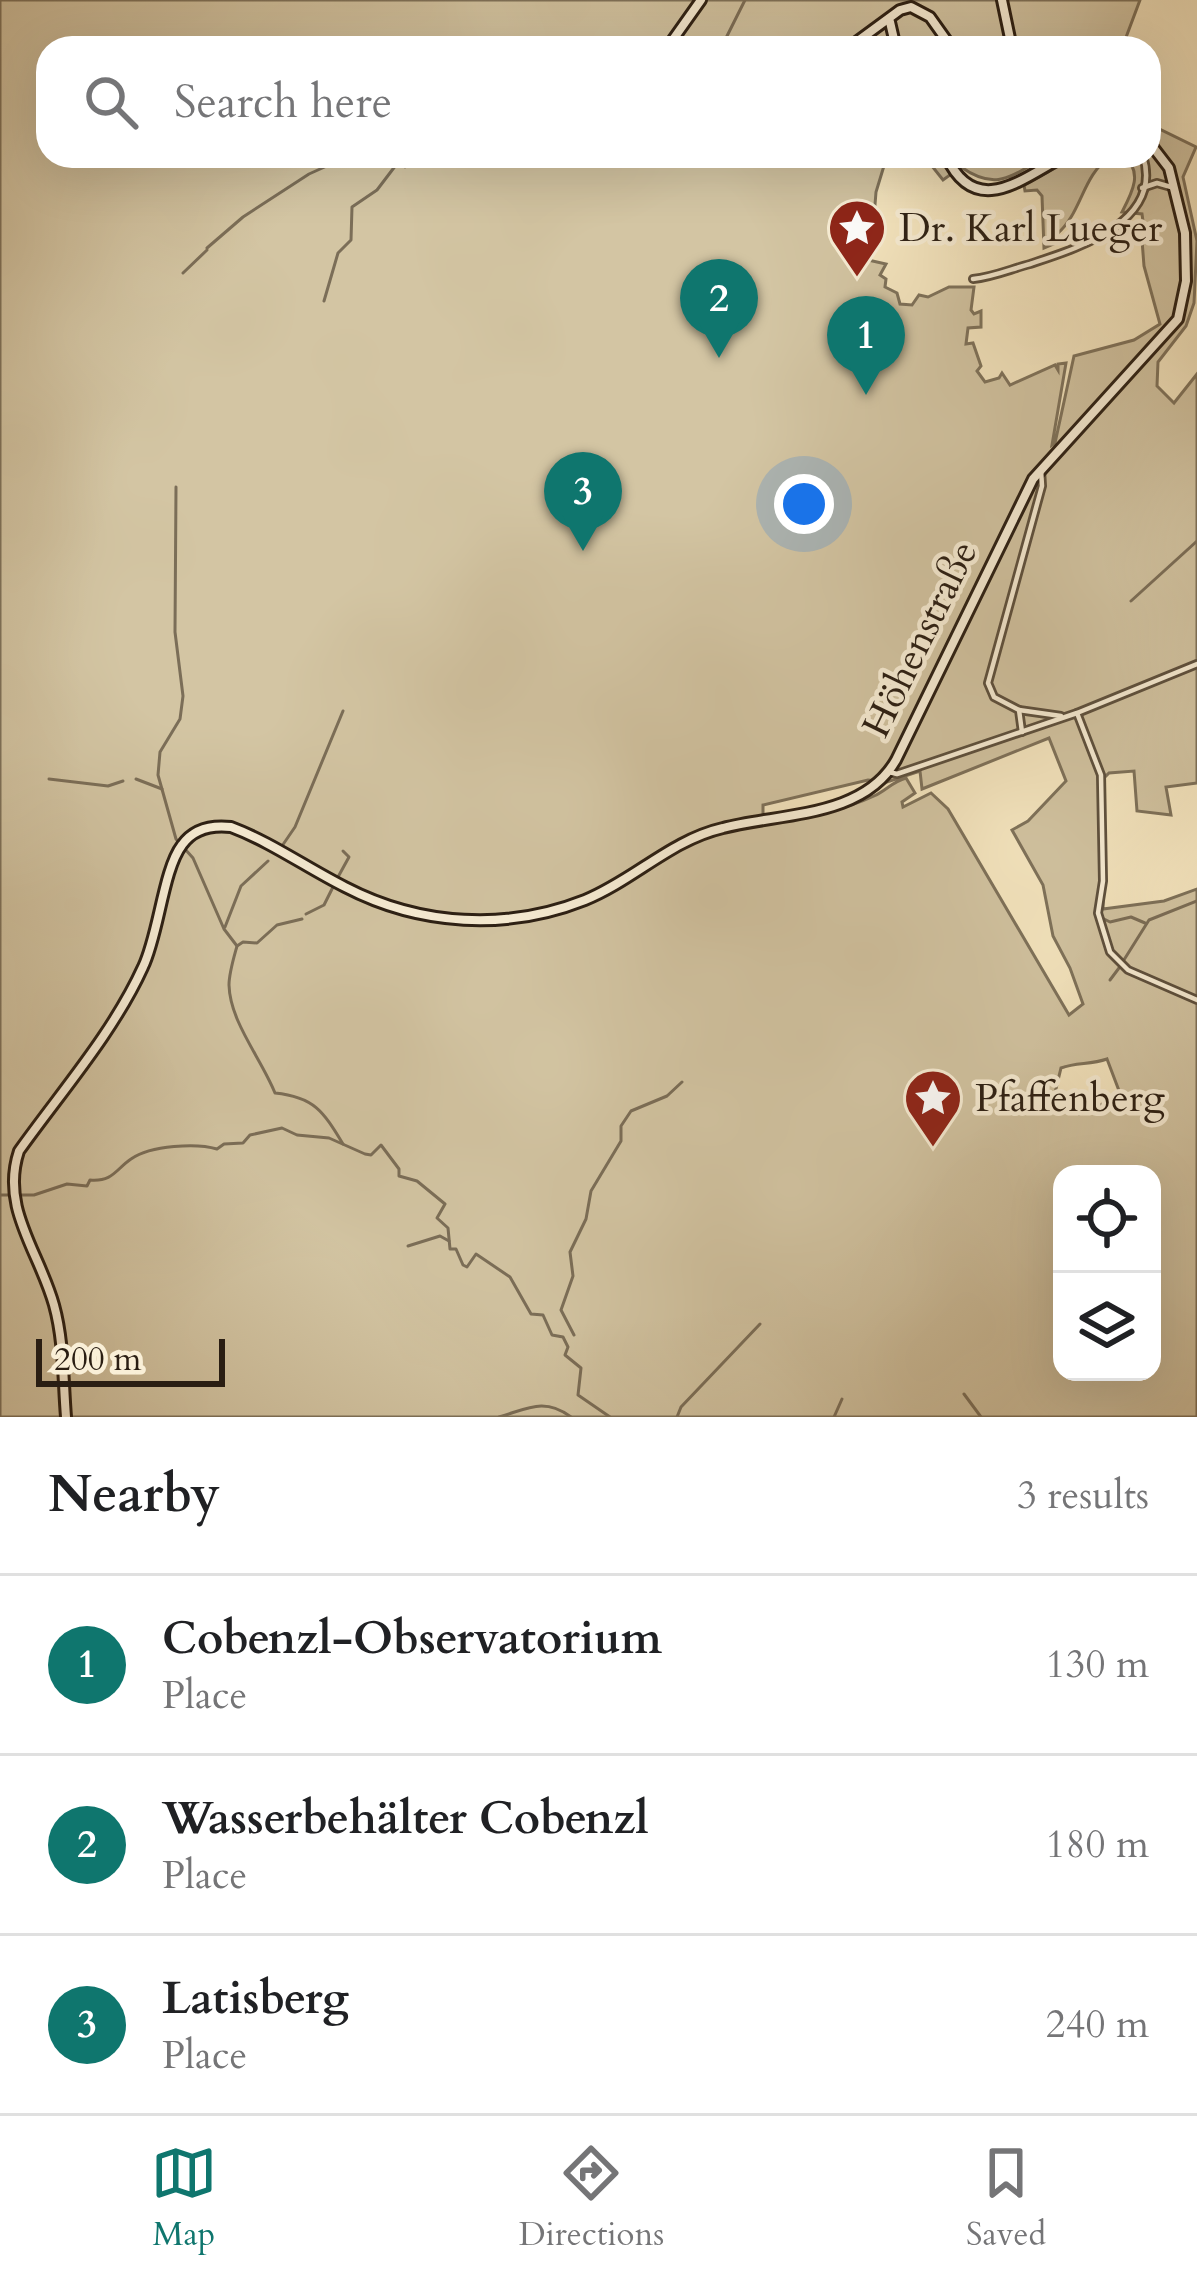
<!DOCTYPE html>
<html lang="en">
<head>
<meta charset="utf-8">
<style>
  :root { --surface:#fff; --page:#f2f2f2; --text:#202124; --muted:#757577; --line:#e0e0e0; --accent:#0f766e }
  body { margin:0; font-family:Cardo,serif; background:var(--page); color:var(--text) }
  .controls { position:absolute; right:36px; bottom:36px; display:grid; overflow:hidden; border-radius:24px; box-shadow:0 12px 48px #0002 }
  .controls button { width:108px; height:108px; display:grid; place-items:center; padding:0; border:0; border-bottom:3px solid var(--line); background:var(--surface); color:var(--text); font:60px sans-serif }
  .scale { position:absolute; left:36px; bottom:30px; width:189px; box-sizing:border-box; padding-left:12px; border:6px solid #2a1e13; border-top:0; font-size:33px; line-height:42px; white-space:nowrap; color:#2a1e13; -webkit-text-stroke:9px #f9efd7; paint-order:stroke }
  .you { position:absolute; left:804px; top:504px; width:42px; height:42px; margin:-30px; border:9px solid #fff; border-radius:50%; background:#1a73e8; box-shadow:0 0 0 18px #1a73e833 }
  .badge { display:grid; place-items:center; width:78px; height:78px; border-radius:50%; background:var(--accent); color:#fff; font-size:39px; font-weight:700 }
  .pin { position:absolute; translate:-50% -99px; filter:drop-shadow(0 3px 6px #0008) }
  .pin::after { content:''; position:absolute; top:63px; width:42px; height:36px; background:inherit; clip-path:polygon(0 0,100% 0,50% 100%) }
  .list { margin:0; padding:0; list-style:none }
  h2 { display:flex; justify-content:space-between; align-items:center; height:156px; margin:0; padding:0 48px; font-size:51px }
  h2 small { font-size:39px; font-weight:400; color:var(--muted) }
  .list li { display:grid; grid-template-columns:78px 1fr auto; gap:36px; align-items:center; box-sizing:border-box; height:180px; padding:0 48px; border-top:3px solid var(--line) }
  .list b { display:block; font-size:45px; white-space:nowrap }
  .list p { margin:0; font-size:39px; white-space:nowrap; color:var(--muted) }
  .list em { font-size:39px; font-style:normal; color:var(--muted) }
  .icon { flex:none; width:66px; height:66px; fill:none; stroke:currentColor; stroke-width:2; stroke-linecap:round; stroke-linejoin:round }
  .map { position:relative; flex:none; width:1197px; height:1417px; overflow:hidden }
  .search { position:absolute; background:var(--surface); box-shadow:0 12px 48px #0002; left:36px; right:36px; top:36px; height:132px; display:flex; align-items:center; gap:30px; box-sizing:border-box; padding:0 42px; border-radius:36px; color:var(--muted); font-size:45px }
  .sheet { height:696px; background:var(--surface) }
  nav { display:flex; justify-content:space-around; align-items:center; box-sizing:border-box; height:168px; border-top:3px solid var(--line); background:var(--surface); font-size:33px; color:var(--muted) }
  nav a { display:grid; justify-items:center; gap:6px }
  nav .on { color:var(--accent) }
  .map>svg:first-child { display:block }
  .green { fill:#d3c5a3; stroke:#7e725b; stroke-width:3; fill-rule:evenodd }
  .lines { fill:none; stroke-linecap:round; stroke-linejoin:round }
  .stream { stroke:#7b6e58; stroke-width:3 }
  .street-casing { stroke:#5d503e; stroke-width:10 }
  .secondary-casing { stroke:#2a1e13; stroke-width:14 }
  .street { stroke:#f9efd7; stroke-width:4.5 }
  .secondary { stroke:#f9efd7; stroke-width:8 }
  .labels { text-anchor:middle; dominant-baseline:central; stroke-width:9; stroke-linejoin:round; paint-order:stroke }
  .poi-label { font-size:39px; fill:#2a1e13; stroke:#f9efd7; text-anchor:start }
  .street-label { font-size:39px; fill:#2a1e13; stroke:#f9efd7 }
</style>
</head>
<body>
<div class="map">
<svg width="1197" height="1417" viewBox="0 0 1197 1417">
  <rect width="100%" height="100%" fill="#f6e7c1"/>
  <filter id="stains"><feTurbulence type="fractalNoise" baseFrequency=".00167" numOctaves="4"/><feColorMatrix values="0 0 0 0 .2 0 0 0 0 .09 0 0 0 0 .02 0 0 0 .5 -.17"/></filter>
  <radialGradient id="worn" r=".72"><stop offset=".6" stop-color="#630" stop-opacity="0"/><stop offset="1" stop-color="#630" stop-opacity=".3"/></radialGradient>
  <g class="green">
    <path d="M 0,0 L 1140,0 L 1122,48 L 48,48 L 48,156 L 887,156 L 876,192 L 873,230 L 859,238 L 855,257 L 886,264 L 880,275 L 886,279 L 885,287 L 897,293 L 900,304 L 912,305 L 919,295 L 928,297 L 949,287 L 974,287 L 971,310 L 974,314 L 981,311 L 981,327 L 968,328 L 966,344 L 973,343 L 981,366 L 977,371 L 985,382 L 999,378 L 1002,373 L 1010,385 L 1055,365 L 1058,370 L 1058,364 L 1066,363 L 1052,445 L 1055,443 L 1074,356 L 1134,340 L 1160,324 L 1144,266 L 1142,240 L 1150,237 L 1151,228 L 1143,221 L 1142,214 L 1122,212 C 1132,193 1144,171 1123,156 L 1149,156 L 1149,124 L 1196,147 L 1183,177 L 1197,241 L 1194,303 L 1186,326 L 1158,362 L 1157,386 L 1174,403 L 1197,374 L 1197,783 L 1166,787 L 1171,815 L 1137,811 L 1134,771 L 1109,773 L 1104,778 L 1103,909 L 1164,901 L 1197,889 L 1197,1417 L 0,1417 ZM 1049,738 L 1066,781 L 1028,821 L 1012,830 L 1043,885 L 1053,936 L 1070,968 L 1083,1004 L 1069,1015 L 948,809 L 931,793 L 903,807 L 902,802 L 915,793 L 906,778 C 892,782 887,790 874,796 C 840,812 801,819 763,823 L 763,805 L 868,780 L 887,782 L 920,771 L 922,789 ZM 1107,1059 L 1121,1096 L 1079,1114 L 1054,1097 L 1061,1068 C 1077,1062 1090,1065 1107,1059 ZM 1062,1174 L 1152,1174 L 1152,1372 L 1062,1372 Z"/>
    <path d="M 924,156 L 1047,156 C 1013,174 998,193 961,167 L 943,180 Z"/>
    <path d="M 1077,156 L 1111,156 C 1082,175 1082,213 1057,234 L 1056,243 L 1044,248 L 1042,196 L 1037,190 L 1025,191 L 1024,185 Z"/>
  </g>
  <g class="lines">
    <g class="stream">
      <polyline points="706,48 723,44 745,0"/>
      <polyline points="381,156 405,167 426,157 482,162 501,156"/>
      <polyline points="207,248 243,217 309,174 349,156"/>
      <polyline points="183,273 207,250"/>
      <polyline points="324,301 338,253 351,240 352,207 377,190 396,165"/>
      <path d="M 176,487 L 175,632 L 183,696 L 180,719 L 160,752 L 158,775 L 176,839 L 193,858 L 224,929 L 237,946 C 234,957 229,973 229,985 C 230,1022 261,1058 275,1093 C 314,1097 323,1111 343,1144"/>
      <polyline points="1131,601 1197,541"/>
      <polyline points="49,779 108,786 123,781"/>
      <polyline points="136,779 162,789"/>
      <polyline points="282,846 295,827 343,711"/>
      <polyline points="338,877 349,857 343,851"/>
      <polyline points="306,914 324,905 333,887"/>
      <polyline points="1102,918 1110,922 1131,917 1145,923"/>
      <polyline points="225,927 241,886 268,861"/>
      <polyline points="237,946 243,942 257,943 277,925 302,919"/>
      <polyline points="1122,963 1149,920 1197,901"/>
      <polyline points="1110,980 1119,968"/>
      <path d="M 0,1195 L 34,1195 L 67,1184 L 87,1186 L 90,1180 C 113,1182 116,1169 131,1159 C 151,1145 197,1143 217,1149 L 224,1144 L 243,1143 L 250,1135 L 282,1128 L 297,1135 L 329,1138 L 365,1154 L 371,1155 L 381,1145 L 399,1169 L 399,1176 L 417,1181 L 445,1204 L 437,1218 L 448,1228 L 450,1249 L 456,1249 L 463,1265 L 467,1267 L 476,1254 L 510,1277 L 531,1314 L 543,1315 L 552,1335 L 563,1337 L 568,1347 L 565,1355 L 581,1368 L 578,1395 L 610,1417"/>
      <polyline points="408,1246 440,1236 449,1241"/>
      <polyline points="574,1335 561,1310 573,1276 570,1252 586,1219 591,1191 621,1141 621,1126 631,1111 667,1096 682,1082"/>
      <polyline points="964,1394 981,1417"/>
      <path d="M 499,1417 C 527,1409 544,1397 571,1417"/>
      <polyline points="677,1417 681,1407 760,1324"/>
      <polyline points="834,1417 842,1399"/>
    </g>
    <g class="street-casing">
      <g id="street">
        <polyline points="1142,188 1157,183 1171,187"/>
        <path d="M 973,279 C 993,277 1011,269 1030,264 C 1075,249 1164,223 1143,156"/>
        <polyline points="1019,710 1061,716"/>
        <polyline points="1077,713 1101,775 1103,881 1098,913 1110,952 1128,970 1197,1000"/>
        <polyline points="1022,732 1019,710 994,697 988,683 1042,486 1041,470"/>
        <polyline points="889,772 897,774 1077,713 1197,664"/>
      </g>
    </g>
    <g class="secondary-casing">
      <g id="secondary">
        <polyline points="1002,0 1012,48"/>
        <polyline points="890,22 896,48"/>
        <polyline points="851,46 900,10 911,7 930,17 952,48"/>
        <polyline points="667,48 701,0"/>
        <path d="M 946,156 C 976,221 1024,177 1065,156"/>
        <path d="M 66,1417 C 63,1380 64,1341 54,1305 C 39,1251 0,1208 19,1151 C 61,1092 113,1033 143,967 C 159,934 163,870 182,845 C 194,828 213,825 231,827 C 271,842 307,868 345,887 C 420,926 507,931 585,900 C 634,880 671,840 723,828 C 780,813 863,818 896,760 L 1033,479 L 1178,319 L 1186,281 L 1185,233 L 1169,168 L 1149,142"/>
      </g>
    </g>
    <use href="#street" class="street"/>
    <use href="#secondary" class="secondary"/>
  </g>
  <defs>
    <g id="sight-pin" transform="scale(3)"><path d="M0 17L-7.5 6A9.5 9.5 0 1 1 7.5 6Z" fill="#8f2418" stroke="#f9efd7"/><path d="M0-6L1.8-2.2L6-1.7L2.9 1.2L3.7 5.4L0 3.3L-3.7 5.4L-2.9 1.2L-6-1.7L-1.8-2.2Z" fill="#fff"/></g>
  </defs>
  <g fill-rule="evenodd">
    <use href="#sight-pin" x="857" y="228"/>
    <use href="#sight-pin" x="933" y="1098"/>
  </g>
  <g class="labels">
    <g class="poi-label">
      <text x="899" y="228">Dr. Karl Lueger</text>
      <text x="975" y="1098">Pfaffenberg</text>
    </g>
    <g class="street-label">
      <text transform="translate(920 639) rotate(-64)">Höhenstraße</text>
    </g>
  </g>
  <rect width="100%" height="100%" filter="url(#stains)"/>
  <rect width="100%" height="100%" fill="url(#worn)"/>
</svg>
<div class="controls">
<button><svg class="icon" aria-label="locate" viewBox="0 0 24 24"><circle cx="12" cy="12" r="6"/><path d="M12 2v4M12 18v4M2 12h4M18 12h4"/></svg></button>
<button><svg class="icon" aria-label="layers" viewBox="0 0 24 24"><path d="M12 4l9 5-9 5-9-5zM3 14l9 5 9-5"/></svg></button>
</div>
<div class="scale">200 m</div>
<div class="you"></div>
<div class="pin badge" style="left:866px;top:395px">1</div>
<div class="pin badge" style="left:719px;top:358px">2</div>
<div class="pin badge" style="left:583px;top:551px">3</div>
<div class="search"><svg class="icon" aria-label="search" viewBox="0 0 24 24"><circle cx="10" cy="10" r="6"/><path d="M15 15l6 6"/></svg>Search here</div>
</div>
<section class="sheet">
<h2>Nearby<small>3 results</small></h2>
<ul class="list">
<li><span class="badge">1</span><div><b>Cobenzl-Observatorium</b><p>Place</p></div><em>130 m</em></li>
<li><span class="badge">2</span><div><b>Wasserbehälter Cobenzl</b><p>Place</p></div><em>180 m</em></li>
<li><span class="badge">3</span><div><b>Latisberg</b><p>Place</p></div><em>240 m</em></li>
</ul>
</section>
<nav>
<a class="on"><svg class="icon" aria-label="map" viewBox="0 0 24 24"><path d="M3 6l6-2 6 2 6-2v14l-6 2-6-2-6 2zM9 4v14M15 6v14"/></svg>Map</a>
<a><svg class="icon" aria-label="directions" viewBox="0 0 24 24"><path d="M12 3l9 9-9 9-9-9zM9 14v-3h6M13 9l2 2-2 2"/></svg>Directions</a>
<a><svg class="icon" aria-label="saved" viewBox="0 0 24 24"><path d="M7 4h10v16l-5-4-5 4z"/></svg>Saved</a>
</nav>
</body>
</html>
